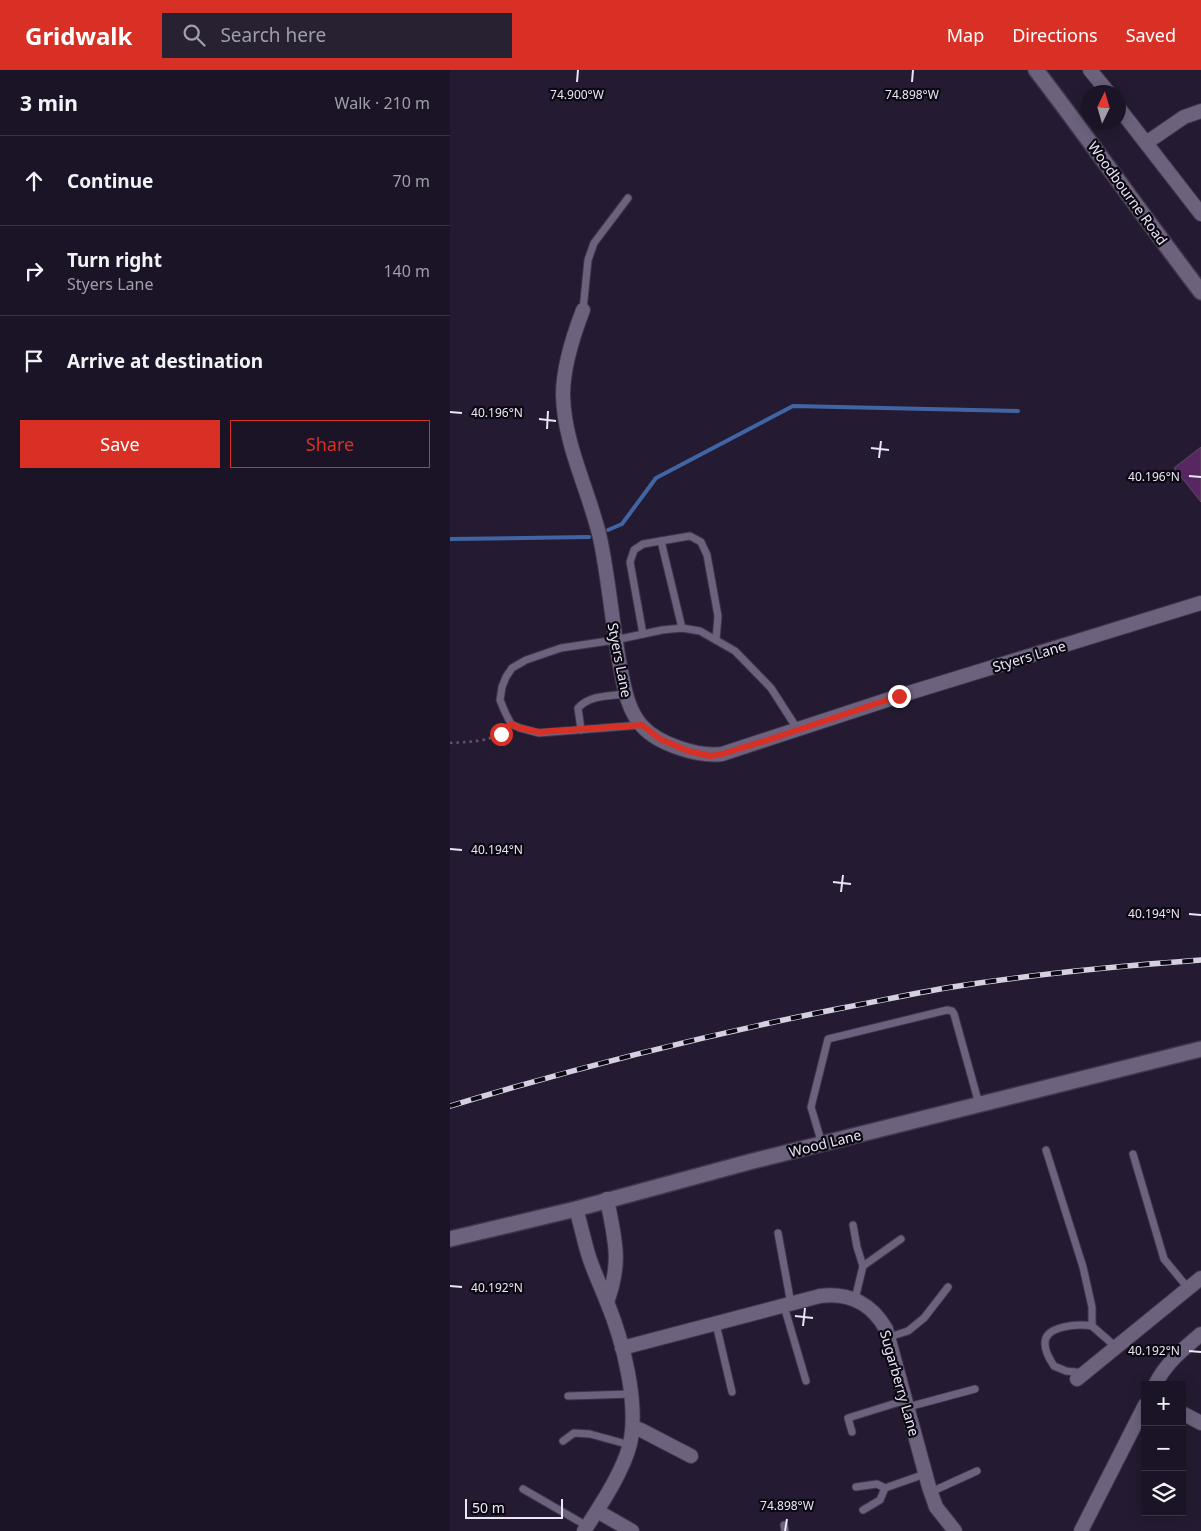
<!DOCTYPE html>
<html lang="en">
<head>
<meta charset="utf-8">
<style>
  :root { --surface:#1b1426; --page:#282132; --text:#f1f3f6; --muted:#a09ea7; --line:#393343; --accent:#d93025 }
  body { margin:0; font-family:"Noto Sans",sans-serif; background:var(--page); color:var(--text) }
  .controls { position:absolute; right:15px; bottom:15px; display:grid; overflow:hidden; border-radius:0px; box-shadow:0 2px 12px #0003 }
  .controls button { width:45px; height:45px; display:grid; place-items:center; padding:0; border:0; border-bottom:1px solid var(--line); background:var(--surface); color:var(--text); font:25px sans-serif }
  .compass { position:absolute; left:631px; top:15px; width:45px; height:45px; border-radius:50%; background:var(--surface); box-shadow:0 2px 12px #0003; rotate:5deg }
  .scale { position:absolute; left:15px; bottom:12px; width:98px; box-sizing:border-box; padding-left:5px; border:2px solid #ebe6f6; border-top:0; font-size:14px; line-height:18px; white-space:nowrap; color:#ebe6f6; -webkit-text-stroke:4px #0c0812; paint-order:stroke }
  .stop { position:absolute; width:15px; height:15px; margin:-11px; border:4px solid #d93025; border-radius:50%; background:#fff }
  .stop.end { background:#d93025; border-color:#fff; box-shadow:0 1px 5px #0008 }
  .list { margin:0; padding:0; list-style:none }
  h2 { display:flex; justify-content:space-between; align-items:center; height:65px; margin:0; padding:0 20px; font-size:21px }
  h2 small { font-size:16px; font-weight:400; color:var(--muted) }
  .list li { display:grid; grid-template-columns:32px 1fr auto; gap:15px; align-items:center; box-sizing:border-box; height:90px; padding:0 20px; border-top:1px solid var(--line) }
  .list b { display:block; font-size:19px; white-space:nowrap }
  .list p { margin:0; font-size:16px; white-space:nowrap; color:var(--muted) }
  .list em { font-size:16px; font-style:normal; color:var(--muted) }
  .actions { display:flex; gap:10px; padding:15px 20px }
  .actions a { flex:1; padding:11px 0; border:1px solid var(--accent); border-radius:0px; text-align:center; font-size:18px; color:var(--accent) }
  .actions .main { background:var(--accent); color:#fff }
  .icon { flex:none; width:28px; height:28px; fill:none; stroke:currentColor; stroke-width:2; stroke-linecap:round; stroke-linejoin:round }
  .map { position:relative; flex:none; width:751px; height:1461px; overflow:hidden }
  header { display:flex; align-items:center; gap:30px; box-sizing:border-box; height:70px; padding:0 25px; background:var(--accent); color:#fff }
  header strong { font-size:24px }
  nav { display:flex; gap:28px; margin-inline-start:auto; font-size:18px }
  .search { width:350px; height:45px; background:var(--page); display:flex; align-items:center; gap:12px; box-sizing:border-box; padding:0 18px; border-radius:0px; color:var(--muted); font-size:19px }
  main { display:flex }
  aside { flex:1; background:var(--surface) }
  .map>svg:first-child { display:block }
  .lines { fill:none; stroke-linecap:round; stroke-linejoin:round }
  .stream { stroke:#4165a4; stroke-width:4 }
  .building { fill:#582660; stroke:#5e4b61 }
  .lane-casing { stroke:#3f364a; stroke-width:9 }
  .street-casing { stroke:#3f364a; stroke-width:16 }
  .secondary-casing { stroke:#3f364a; stroke-width:18 }
  .path { stroke:#60586d; stroke-width:2.5; stroke-dasharray:2.5 4; stroke-linecap:butt }
  .lane { stroke:#6c627d; stroke-width:7 }
  .street { stroke:#6c627d; stroke-width:14 }
  .secondary { stroke:#6c627d; stroke-width:15 }
  .rail-casing { stroke:#d5d0e1; stroke-width:5.5 }
  .rail { stroke:#0c0812; stroke-width:4; stroke-dasharray:11; stroke-linecap:butt }
  .route { stroke:#d93025; stroke-width:6 }
  .ticks { fill:none; stroke:#ebe6f6; stroke-width:2 }
  .labels { text-anchor:middle; dominant-baseline:central; stroke-width:4.5; stroke-linejoin:round; paint-order:stroke }
  .street-label { font-size:14px; fill:#ebe6f6; stroke:#0c0812 }
  .ticks-label { font-size:12px; text-anchor:middle; fill:#ebe6f6; stroke:#0c0812; stroke-width:4.5; stroke-linejoin:round; paint-order:stroke }
</style>
</head>
<body>
<header>
<strong>Gridwalk</strong>
<div class="search"><svg class="icon" aria-label="search" viewBox="0 0 24 24"><circle cx="10" cy="10" r="6"/><path d="M15 15l6 6"/></svg>Search here</div>
<nav><a>Map</a><a>Directions</a><a>Saved</a></nav>
</header>
<main>
<aside>
<h2>3 min<small>Walk · 210 m</small></h2>
<ul class="list">
<li><svg class="icon" aria-label="ahead" viewBox="0 0 24 24"><path d="M12 20V5M6 11l6-6 6 6"/></svg><div><b>Continue</b></div><em>70 m</em></li>
<li><svg class="icon" aria-label="right" viewBox="0 0 24 24"><path d="M7 20v-9h11M14 6l5 5-5 5"/></svg><div><b>Turn right</b><p>Styers Lane</p></div><em>140 m</em></li>
<li><svg class="icon" aria-label="arrive" viewBox="0 0 24 24"><path d="M6 21V4h12l-3 4 3 4H6"/></svg><div><b>Arrive at destination</b></div></li>
</ul>
<div class="actions"><a class="main">Save</a><a>Share</a></div>
</aside>
<div class="map">
<svg width="751" height="1461" viewBox="0 0 751 1461">
  <rect width="100%" height="100%" fill="#241b32"/>
  <g class="lines">
    <g class="stream">
      <polyline points="158,460 172,454 206,408 343,336 568,341"/>
      <polyline points="0,469 139,467"/>
    </g>
  </g>
  <polygon class="building" points="751,377 751,432 724,398"/>
  <g class="lines">
    <g class="lane-casing">
      <g id="lane">
        <polyline points="133,240 138,190 144,173 178,128"/>
        <polyline points="211,471 232,558"/>
        <polyline points="193,564 180,492 184,480 193,474 240,466 251,472 257,485 268,546 266,570"/>
        <polyline points="191,655 89,663 70,658 61,654 55,642 50,630 52,617 56,607 62,598 76,590 111,578 165,570 212,560 232,558 250,561 285,581 321,618 348,660"/>
        <path d="M 131,660 L 128,638 C 140,625 159,626 175,624"/>
        <polyline points="372,1074 361,1037 378,969 497,940 502,941 504,944 529,1034"/>
        <polyline points="596,1080 633,1197 642,1237 642,1256"/>
        <polyline points="683,1084 714,1189 738,1218"/>
        <polyline points="403,1155 407,1177 413,1196"/>
        <polyline points="328,1163 341,1234"/>
        <polyline points="405,1229 413,1196 451,1169"/>
        <polyline points="334,1236 356,1311"/>
        <polyline points="266,1254 282,1322"/>
        <polyline points="439,1267 458,1261 474,1248 498,1217"/>
        <path d="M 634,1303 L 616,1301 L 604,1296 C 600,1290 595,1282 595,1274 C 594,1255 629,1254 642,1256 L 666,1277"/>
        <polyline points="118,1326 181,1324"/>
        <polyline points="458,1337 525,1319"/>
        <polyline points="402,1362 398,1348 456,1330"/>
        <polyline points="113,1371 124,1363 140,1364 180,1375"/>
        <polyline points="406,1417 427,1414 435,1418 475,1404"/>
        <polyline points="73,1419 137,1456"/>
        <polyline points="481,1422 527,1401"/>
        <polyline points="413,1440 430,1430 435,1418"/>
        <polyline points="334,1455 335,1461"/>
      </g>
    </g>
    <g class="street-casing">
      <g id="street">
        <polyline points="640,0 658,22"/>
        <polyline points="668,37 751,144"/>
        <polyline points="696,73 734,47 751,41"/>
        <path d="M 133,240 C 123,266 113,296 113,325 C 114,375 139,420 150,468 C 159,510 162,553 170,596 C 174,616 177,639 192,656 C 208,674 248,687 272,684 L 449,626 L 751,533"/>
        <path d="M 126,1139 C 131,1155 134,1171 139,1187 C 144,1202 151,1217 157,1232 C 173,1271 189,1333 180,1374 C 173,1402 150,1436 134,1461"/>
        <path d="M 157,1232 C 172,1191 165,1171 157,1129"/>
        <path d="M 172,1278 L 370,1226 C 399,1222 422,1234 436,1259 L 479,1417 L 486,1437 L 505,1461"/>
        <polyline points="627,1309 751,1208"/>
        <path d="M 705,1315 C 715,1294 733,1279 751,1264"/>
        <polyline points="732,1343 751,1353"/>
        <polyline points="183,1357 191,1360 241,1386"/>
        <polyline points="147,1441 182,1461"/>
        <polyline points="631,1461 695,1335"/>
      </g>
    </g>
    <g class="secondary-casing">
      <g id="secondary">
        <path d="M 586,0 C 642,73 695,149 751,222"/>
        <polyline points="0,1169 126,1139 299,1092 751,979"/>
      </g>
    </g>
    <path class="path" d="M 0,673 C 16,672 43,672 55,660"/>
    <use href="#lane" class="lane"/>
    <use href="#street" class="street"/>
    <use href="#secondary" class="secondary"/>
    <g class="rail-casing">
      <path id="rail" d="M 0,1036 C 129,997 260,964 392,938 C 429,931 465,923 502,917 C 585,904 668,896 751,890"/>
    </g>
    <use href="#rail" class="rail"/>
  </g>
  <g class="lines">
    <polyline class="route" points="51,664 61,654 70,658 89,662 192,655 210,669 238,681 260,686 272,684 318,670 449,626"/>
  </g>
  <path class="ticks" d="M 127,12 L 128,0M 462,12 L 463,0M 0,342 L 12,343M 89,349 L 106,351M 97,359 L 98,341M 421,378 L 439,380M 429,388 L 431,371M 739,406 L 751,407M 0,779 L 12,780M 383,812 L 401,814M 391,822 L 393,805M 739,844 L 751,845M 0,1216 L 12,1217M 345,1246 L 363,1248M 353,1256 L 355,1238M 739,1281 L 751,1282M 335,1461 L 337,1449"/>
  <g class="labels">
    <g class="street-label">
      <text transform="translate(678 123) rotate(54)">Woodbourne Road</text>
      <text transform="translate(579 586) rotate(-17)">Styers Lane</text>
      <text transform="translate(170 590) rotate(79)">Styers Lane</text>
      <text transform="translate(375 1073) rotate(-14)">Wood Lane</text>
      <text transform="translate(450 1313) rotate(74)">Sugarberry Lane</text>
    </g>
  </g>
  <g class="ticks-label">
    <text x="127" y="29">74.900°W</text>
    <text x="462" y="29">74.898°W</text>
    <text x="47" y="347">40.196°N</text>
    <text x="704" y="411">40.196°N</text>
    <text x="47" y="784">40.194°N</text>
    <text x="704" y="848">40.194°N</text>
    <text x="47" y="1222">40.192°N</text>
    <text x="704" y="1285">40.192°N</text>
    <text x="337" y="1440">74.898°W</text>
  </g>
</svg>
<div class="controls">
<button>+</button>
<button>−</button>
<button><svg class="icon" aria-label="layers" viewBox="0 0 24 24"><path d="M12 4l9 5-9 5-9-5zM3 14l9 5 9-5"/></svg></button>
</div>
<svg class="compass" viewBox="-18 -18 36 36"><path d="M0-13l5 13h-10z" fill="#e53935"/><path d="M0 13l5-13h-10z" fill="#a09ea7"/></svg>
<div class="scale">50 m</div>
<div class="stop" style="left:51px;top:664px"></div>
<div class="stop end" style="left:449px;top:626px"></div>
</div>
</main>
</body>
</html>
